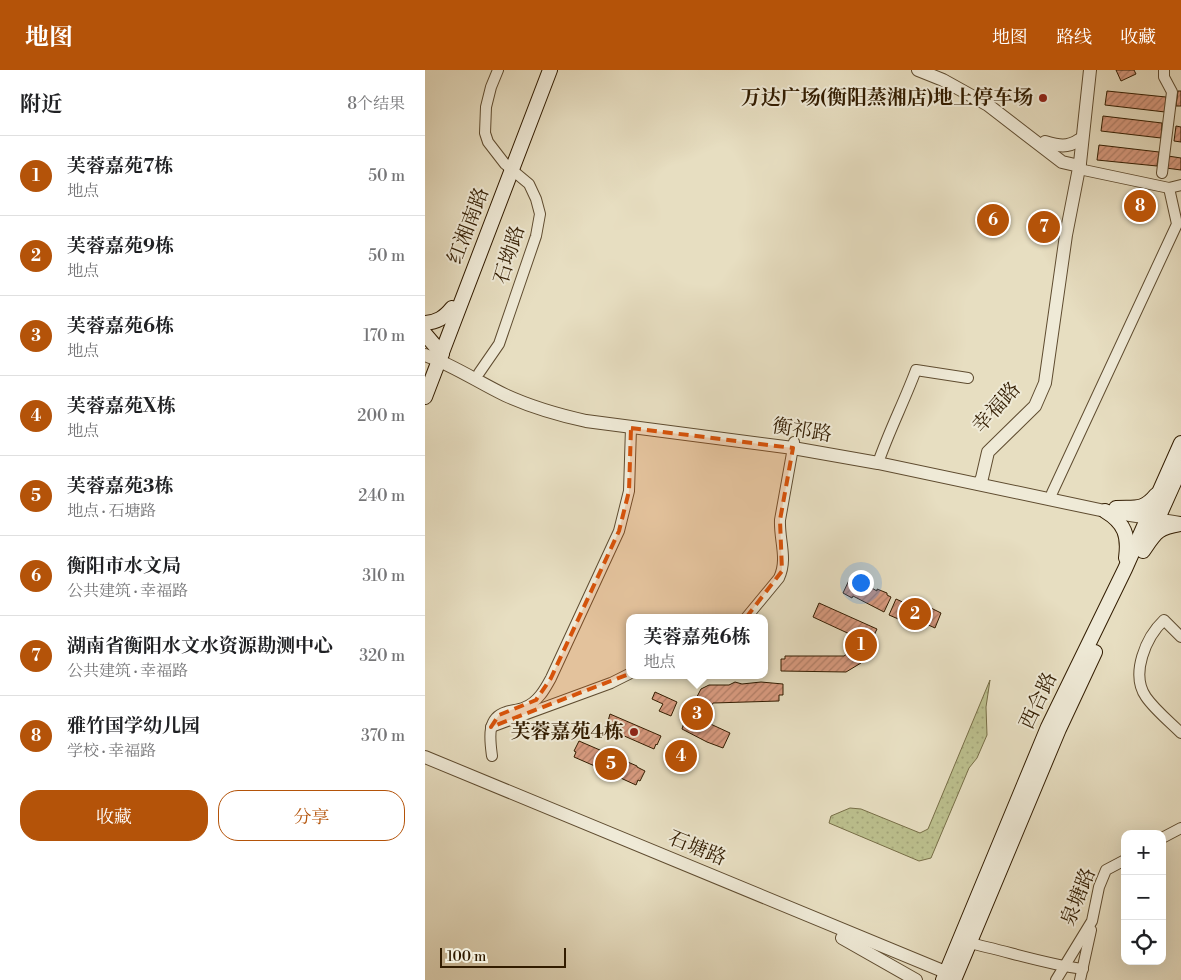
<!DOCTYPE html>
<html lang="zh">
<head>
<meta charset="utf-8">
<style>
  :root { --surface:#fff; --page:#f2f2f2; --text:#202124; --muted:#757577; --line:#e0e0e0; --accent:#b45309 }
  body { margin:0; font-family:"Libre Bodoni","Noto Serif SC",serif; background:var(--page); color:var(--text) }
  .controls { position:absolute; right:15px; bottom:15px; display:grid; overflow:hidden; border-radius:10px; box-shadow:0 5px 20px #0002 }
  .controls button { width:45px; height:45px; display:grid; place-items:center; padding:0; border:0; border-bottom:1px solid var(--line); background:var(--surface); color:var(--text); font:25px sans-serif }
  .scale { position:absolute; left:15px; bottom:12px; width:126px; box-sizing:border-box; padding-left:5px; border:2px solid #321c00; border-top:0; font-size:14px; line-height:18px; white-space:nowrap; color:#321c00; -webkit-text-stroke:4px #efead7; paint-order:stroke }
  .you { position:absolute; left:435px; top:512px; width:18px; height:18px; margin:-12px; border:4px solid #fff; border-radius:50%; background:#1a73e8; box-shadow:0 0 0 8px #1a73e833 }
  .badge { display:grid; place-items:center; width:32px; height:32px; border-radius:50%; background:var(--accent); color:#fff; font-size:16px; font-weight:700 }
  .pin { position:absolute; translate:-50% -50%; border:2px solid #fff; box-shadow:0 1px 5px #0006 }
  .popup { position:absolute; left:201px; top:544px; width:142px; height:65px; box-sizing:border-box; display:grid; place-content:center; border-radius:10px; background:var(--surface); filter:drop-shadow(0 1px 4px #0005); font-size:16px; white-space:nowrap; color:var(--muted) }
  .popup b { font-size:19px; color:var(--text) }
  .popup::after { content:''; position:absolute; left:50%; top:100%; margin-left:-10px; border:10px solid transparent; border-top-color:var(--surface) }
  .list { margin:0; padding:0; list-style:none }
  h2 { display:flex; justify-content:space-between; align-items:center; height:65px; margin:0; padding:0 20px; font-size:21px }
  h2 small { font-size:16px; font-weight:400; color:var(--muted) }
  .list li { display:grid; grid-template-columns:32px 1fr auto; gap:15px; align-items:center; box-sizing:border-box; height:80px; padding:0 20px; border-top:1px solid var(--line) }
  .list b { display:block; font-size:19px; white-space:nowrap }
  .list p { margin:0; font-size:16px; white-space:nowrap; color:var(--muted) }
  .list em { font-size:16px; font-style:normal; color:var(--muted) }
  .actions { display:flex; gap:10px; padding:15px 20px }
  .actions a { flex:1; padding:11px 0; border:1px solid var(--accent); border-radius:20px; text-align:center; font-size:18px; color:var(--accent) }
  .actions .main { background:var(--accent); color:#fff }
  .icon { flex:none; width:28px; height:28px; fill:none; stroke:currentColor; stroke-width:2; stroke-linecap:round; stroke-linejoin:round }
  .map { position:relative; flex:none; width:756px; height:910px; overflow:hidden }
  header { display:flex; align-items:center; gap:30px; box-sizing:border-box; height:70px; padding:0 25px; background:var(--accent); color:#fff }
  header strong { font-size:24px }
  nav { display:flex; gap:28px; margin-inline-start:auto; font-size:18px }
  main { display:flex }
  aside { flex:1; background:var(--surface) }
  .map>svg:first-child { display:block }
  .grass { fill:url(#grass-dots); stroke:#776e47 }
  .building { fill:url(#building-hatch); stroke:#321c00 }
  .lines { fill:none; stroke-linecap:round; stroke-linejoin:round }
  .minor-casing { stroke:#5f4c30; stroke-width:12 }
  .tertiary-casing { stroke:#5f4c30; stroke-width:14 }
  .secondary-casing { stroke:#321c00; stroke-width:16 }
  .minor { stroke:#efead7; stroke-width:10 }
  .tertiary { stroke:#efead7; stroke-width:12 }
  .secondary { stroke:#efead7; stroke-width:14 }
  .marked { fill:#d6530b; fill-opacity:0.2; stroke:#d6530b; stroke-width:4; stroke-dasharray:10 6; stroke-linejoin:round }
  .poi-dot { fill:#8f2418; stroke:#efead7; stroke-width:2 }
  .labels { text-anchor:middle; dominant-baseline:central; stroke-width:4; stroke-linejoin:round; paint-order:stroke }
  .poi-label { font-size:20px; font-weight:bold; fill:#321c00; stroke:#efead7; text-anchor:end }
  .street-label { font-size:20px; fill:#321c00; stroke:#efead7 }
</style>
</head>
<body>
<header>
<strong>地图</strong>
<nav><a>地图</a><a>路线</a><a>收藏</a></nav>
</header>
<main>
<aside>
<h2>附近<small>8个结果</small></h2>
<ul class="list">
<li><span class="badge">1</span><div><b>芙蓉嘉苑7栋</b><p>地点</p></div><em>50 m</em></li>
<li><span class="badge">2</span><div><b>芙蓉嘉苑9栋</b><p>地点</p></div><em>50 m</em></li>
<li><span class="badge">3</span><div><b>芙蓉嘉苑6栋</b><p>地点</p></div><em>170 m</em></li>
<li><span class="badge">4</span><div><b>芙蓉嘉苑X栋</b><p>地点</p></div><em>200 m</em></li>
<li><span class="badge">5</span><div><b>芙蓉嘉苑3栋</b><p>地点 · 石塘路</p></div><em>240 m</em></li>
<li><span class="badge">6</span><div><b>衡阳市水文局</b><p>公共建筑 · 幸福路</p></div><em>310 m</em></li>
<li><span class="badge">7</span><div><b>湖南省衡阳水文水资源勘测中心</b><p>公共建筑 · 幸福路</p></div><em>320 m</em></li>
<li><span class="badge">8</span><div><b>雅竹国学幼儿园</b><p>学校 · 幸福路</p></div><em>370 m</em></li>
</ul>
<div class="actions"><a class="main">收藏</a><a>分享</a></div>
</aside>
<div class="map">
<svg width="756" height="910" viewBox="0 0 756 910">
  <defs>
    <pattern id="grass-dots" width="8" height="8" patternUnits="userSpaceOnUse" patternTransform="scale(1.25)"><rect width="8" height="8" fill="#bcc08e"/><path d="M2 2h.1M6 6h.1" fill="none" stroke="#a2a479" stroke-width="1.8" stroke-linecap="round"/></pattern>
    <pattern id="building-hatch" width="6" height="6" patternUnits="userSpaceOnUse" patternTransform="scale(1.25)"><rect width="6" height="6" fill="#d89a7f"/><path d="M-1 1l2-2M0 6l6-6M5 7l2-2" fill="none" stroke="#b07d66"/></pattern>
  </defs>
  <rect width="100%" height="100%" fill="#e7dec1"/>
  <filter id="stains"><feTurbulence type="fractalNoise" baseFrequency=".004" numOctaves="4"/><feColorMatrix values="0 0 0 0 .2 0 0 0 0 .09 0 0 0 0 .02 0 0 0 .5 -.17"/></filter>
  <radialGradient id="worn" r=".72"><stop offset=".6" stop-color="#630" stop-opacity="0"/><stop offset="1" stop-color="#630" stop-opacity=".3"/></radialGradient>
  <polygon class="grass" points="565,610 561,637 562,665 552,688 544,698 506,788 494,791 404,753 406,746 425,738 436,739 495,763 503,759"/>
  <g class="building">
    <polygon points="691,0 709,0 711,4 696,11"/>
    <polygon points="682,21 741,27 740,42 680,35"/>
    <polygon points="753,21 756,21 756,36 751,36"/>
    <polygon points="678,46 737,53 736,68 676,61"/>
    <polygon points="751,56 756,57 756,72 749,71"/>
    <polygon points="674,75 734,82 732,96 672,90"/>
    <polygon points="743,86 756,88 756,100 741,98"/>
    <polygon points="425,508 429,510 429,508 452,521 452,519 462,523 462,525 466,527 459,542 428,526 427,528 418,523"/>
    <polygon points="471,529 493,539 496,533 516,543 510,558 488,548 485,554 464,545"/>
    <polygon points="394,533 452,559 436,593 421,602 356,601 356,589 360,589 360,586 419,586 423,583 431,567 388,547"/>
    <polygon points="310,612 317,614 336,612 358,614 358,625 354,625 354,631 288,633 279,651 305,663 298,678 282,672 257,659 261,646 265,640 276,619 284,615 304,615"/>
    <polygon points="230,622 252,632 246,646 234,641 238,634 227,629"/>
    <polygon points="185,644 236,666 232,675 231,674 229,679 181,658"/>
    <polygon points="154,671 212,696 212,697 220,701 215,711 213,710 211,715 189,705 190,704 187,703 186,704 174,699 175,697 172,697 149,687 151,682 149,681"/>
    <polygon points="252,671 269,678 259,700 243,693"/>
  </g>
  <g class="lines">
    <g class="minor-casing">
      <g id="minor">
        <polyline points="654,99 744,118 756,115"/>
        <polyline points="737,103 747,22 739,7 739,0"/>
        <polyline points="54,303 74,274 111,166 115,144 111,129 104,114 80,94 63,72 60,63 61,37 66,17 73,0"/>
        <path d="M 453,393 C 464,361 479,332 491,300 L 543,308"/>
        <polyline points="627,423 752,154 744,118"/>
        <path d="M 321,548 L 354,508 C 363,489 354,470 355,450 L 369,372"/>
        <path d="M 756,567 L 739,550 C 721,567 705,604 721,627 C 730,640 745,652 756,663"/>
        <polyline points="66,657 186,613 204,604"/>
        <path d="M 67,686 C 65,670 61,648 81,642 C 87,640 94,640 100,637 C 113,632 120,619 126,608 L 194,461 L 204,421 L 206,358"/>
        <polyline points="737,768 756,758"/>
        <path d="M 544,873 C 582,881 619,894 658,899"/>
        <polyline points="631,910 667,851 674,817 681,800 700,790"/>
        <polyline points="655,910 666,860"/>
      </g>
    </g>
    <g class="tertiary-casing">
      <g id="tertiary">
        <polyline points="493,0 518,10 563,35 637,92 650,95 655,93"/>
        <path d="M 620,72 C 634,76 642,78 654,70"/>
        <path d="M 0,285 C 28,295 53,312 80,325 C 106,337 134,345 161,351 L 368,378 L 453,393 L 680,441 L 756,453"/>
        <polyline points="554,414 557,408 563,382 610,336 620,313 641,165 655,93 665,0"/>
        <polyline points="0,687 530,906"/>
        <polyline points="417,868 491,910"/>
      </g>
    </g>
    <g class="secondary-casing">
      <g id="secondary">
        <path d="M 0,253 C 12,252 19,248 27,238"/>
        <polyline points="0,264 17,284"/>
        <polyline points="0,327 125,0"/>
        <path d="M 691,438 C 710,437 718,441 731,425"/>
        <path d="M 680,441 C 700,453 704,466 701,488"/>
        <polyline points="726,464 756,397"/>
        <path d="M 718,481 C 731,462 732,458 756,454"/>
        <polyline points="518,910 623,657 700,499 756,373"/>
        <polyline points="529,910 634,659 670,582"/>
      </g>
    </g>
    <use href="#minor" class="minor"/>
    <use href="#tertiary" class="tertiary"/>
    <use href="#secondary" class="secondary"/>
  </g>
  <path class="marked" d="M 206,358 L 368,378 L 355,450 L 357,501 L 320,549 L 282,574 L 66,657 L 74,645 L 111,630 L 126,608 L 194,461 L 204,421 Z"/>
  <g class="poi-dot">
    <circle cx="618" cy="28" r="5"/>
    <circle cx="209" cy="662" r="5"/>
  </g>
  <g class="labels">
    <g class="poi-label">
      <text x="608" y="28">万达广场(衡阳蒸湘店)地上停车场</text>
      <text x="199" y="662">芙蓉嘉苑4栋</text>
    </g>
    <g class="street-label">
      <text transform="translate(44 156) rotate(-69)">红湘南路</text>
      <text transform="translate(85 185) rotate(-73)">石坳路</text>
      <text transform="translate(572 338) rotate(-48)">幸福路</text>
      <text transform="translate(377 361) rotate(9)">衡祁路</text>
      <text transform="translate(614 631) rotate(-65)">西合路</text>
      <text transform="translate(272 779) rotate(22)">石塘路</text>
      <text transform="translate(654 827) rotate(-68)">泉塘路</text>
    </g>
  </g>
  <rect width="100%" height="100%" filter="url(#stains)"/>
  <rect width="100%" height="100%" fill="url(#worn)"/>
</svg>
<div class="controls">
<button>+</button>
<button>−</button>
<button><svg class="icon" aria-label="locate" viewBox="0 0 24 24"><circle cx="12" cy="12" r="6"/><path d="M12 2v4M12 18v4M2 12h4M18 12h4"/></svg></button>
</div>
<div class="scale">100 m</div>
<div class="you"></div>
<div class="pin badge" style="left:436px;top:575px">1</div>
<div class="pin badge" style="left:490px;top:544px">2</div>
<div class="pin badge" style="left:272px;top:644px">3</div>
<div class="popup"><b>芙蓉嘉苑6栋</b>地点</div>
<div class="pin badge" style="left:256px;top:686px">4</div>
<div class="pin badge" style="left:186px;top:694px">5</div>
<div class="pin badge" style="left:568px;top:150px">6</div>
<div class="pin badge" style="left:619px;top:157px">7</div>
<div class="pin badge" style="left:715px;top:136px">8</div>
</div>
</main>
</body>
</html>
